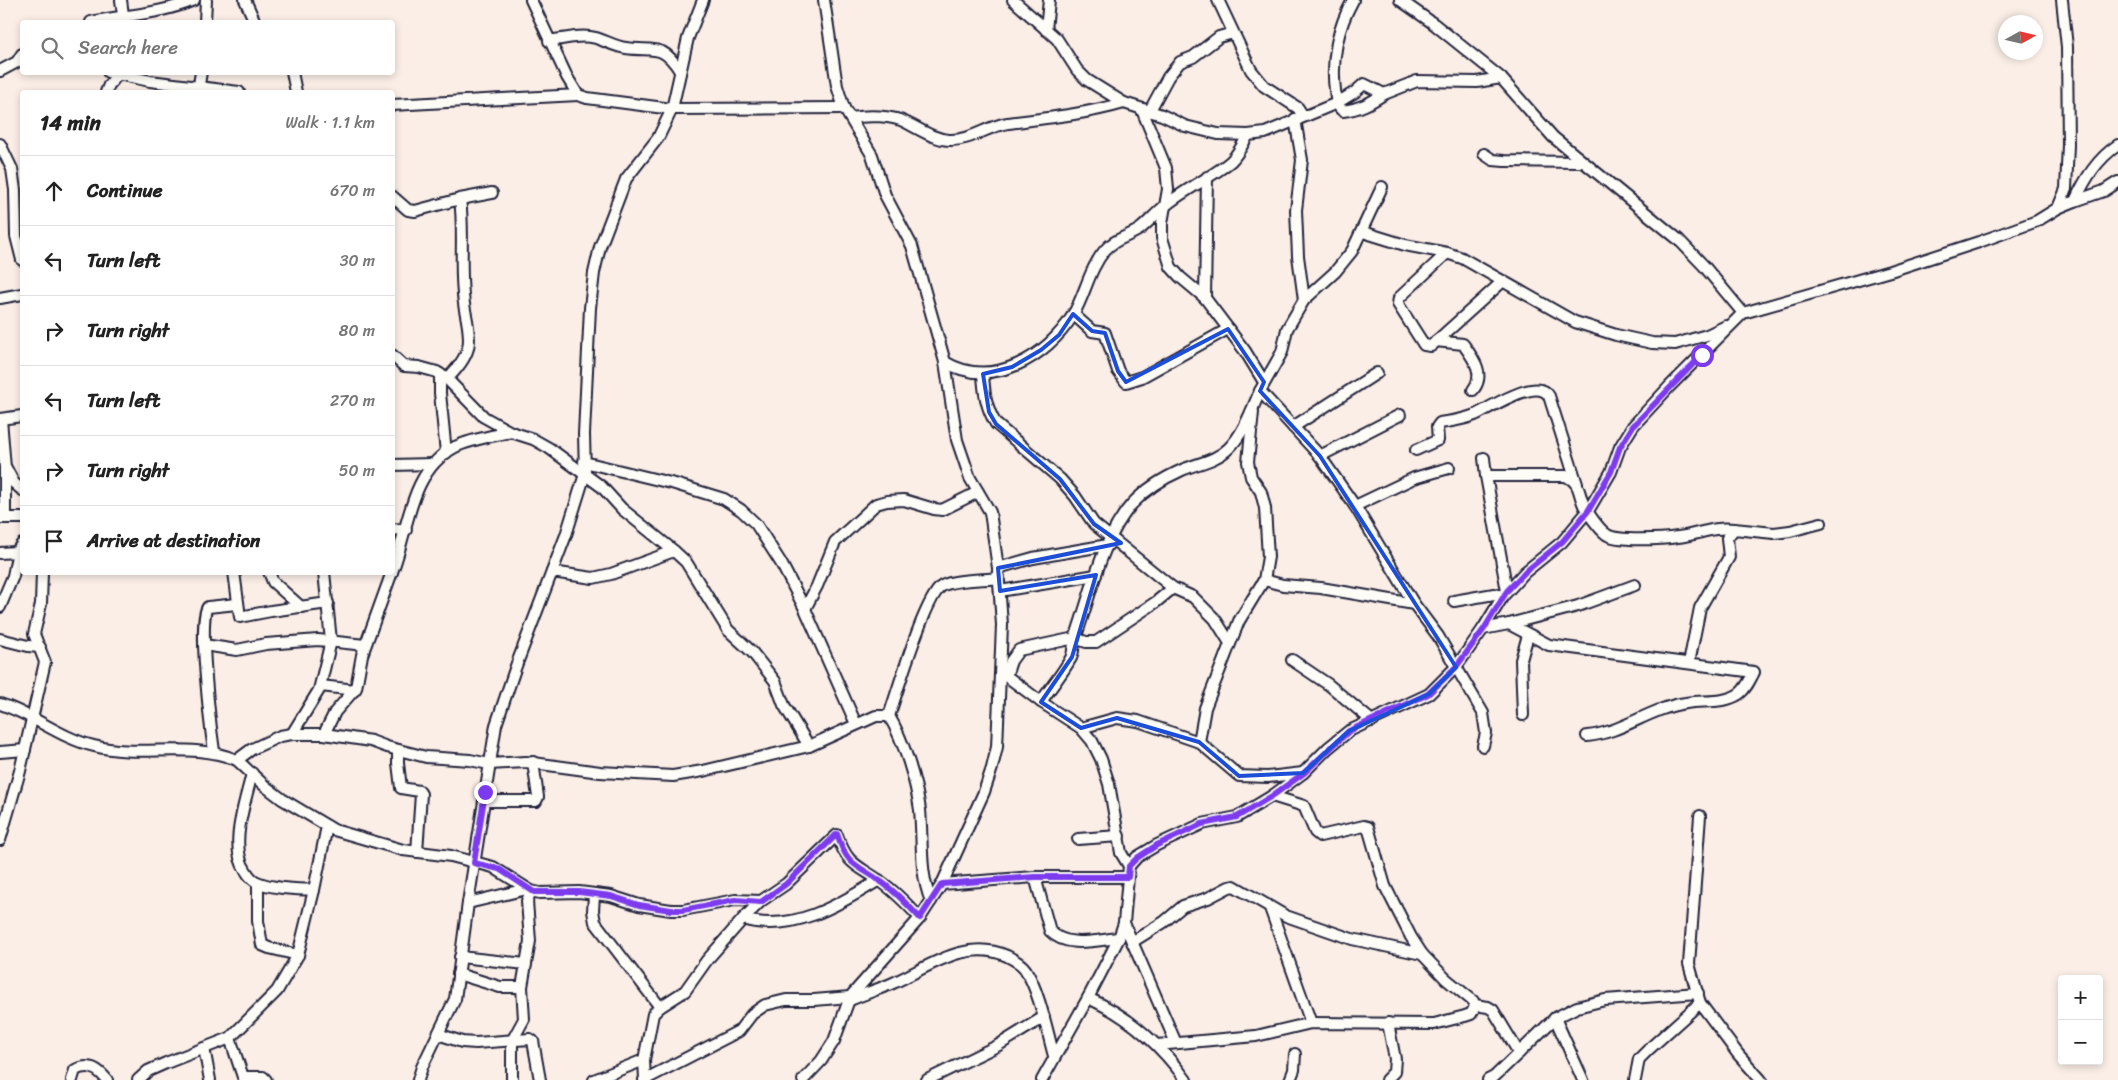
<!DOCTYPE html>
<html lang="en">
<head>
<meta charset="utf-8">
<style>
  :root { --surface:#fff; --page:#f2f2f2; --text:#222; --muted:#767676; --line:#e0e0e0 }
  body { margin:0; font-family:Sriracha,sans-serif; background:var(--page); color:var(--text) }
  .controls { position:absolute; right:15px; bottom:15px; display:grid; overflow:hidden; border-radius:5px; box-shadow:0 2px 8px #0003 }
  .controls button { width:45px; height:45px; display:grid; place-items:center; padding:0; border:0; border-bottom:1px solid var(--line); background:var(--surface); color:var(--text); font:25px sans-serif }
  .compass { position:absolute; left:1998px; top:15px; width:45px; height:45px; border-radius:50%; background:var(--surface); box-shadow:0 2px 8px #0003; rotate:82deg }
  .stop { position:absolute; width:15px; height:15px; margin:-11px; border:4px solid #7c3aed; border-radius:50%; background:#fff }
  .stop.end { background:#7c3aed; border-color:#fff; box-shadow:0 1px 5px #0008 }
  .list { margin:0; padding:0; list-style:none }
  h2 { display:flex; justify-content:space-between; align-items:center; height:65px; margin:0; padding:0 20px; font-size:21px }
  h2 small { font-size:16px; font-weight:400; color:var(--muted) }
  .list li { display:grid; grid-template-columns:32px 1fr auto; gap:15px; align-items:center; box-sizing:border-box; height:70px; padding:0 20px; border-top:1px solid var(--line) }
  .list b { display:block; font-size:19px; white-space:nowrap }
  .list em { font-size:16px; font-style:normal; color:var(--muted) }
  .icon { flex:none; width:28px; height:28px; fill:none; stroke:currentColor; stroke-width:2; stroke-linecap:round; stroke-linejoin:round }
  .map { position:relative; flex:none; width:2118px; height:1080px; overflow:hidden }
  .search { position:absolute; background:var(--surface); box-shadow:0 2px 8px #0003; left:20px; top:20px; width:375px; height:55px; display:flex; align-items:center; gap:12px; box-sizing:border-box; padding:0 18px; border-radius:5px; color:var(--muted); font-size:19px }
  .panel { position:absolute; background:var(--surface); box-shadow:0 2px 8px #0003; left:20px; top:90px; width:375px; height:485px; border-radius:5px }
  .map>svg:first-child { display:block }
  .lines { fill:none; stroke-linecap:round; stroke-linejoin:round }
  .street-casing { stroke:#22223b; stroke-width:14 }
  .street { stroke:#fdfcf7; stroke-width:10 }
  .route { stroke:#7c3aed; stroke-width:6 }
  .marked { fill:none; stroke:#1d4ed8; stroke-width:4; stroke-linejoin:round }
</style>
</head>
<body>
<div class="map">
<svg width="2118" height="1080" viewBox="0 0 2118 1080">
  <rect width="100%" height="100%" fill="#faeee6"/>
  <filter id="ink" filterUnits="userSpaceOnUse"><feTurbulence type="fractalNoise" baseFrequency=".02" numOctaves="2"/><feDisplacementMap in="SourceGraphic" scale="10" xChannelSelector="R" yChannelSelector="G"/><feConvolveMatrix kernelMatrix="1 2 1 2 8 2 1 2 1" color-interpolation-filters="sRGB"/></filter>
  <g filter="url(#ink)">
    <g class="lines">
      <g class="street-casing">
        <g id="street">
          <polyline points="121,0 124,22"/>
          <polyline points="245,0 255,22"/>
          <polyline points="531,0 567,77 578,95 587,98 672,109 844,108"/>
          <polyline points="1013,0 1057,39 1077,70 1087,80 1124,103 1162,115 1185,126 1218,134 1248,135 1265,133 1337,103 1355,92 1364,84 1384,94 1417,81 1477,82 1501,78"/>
          <polyline points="1218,0 1251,70 1264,86 1298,108 1303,116"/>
          <path d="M 1353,0 C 1338,27 1331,59 1335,90 C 1336,98 1336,106 1343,111 C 1360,109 1370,103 1384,94"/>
          <polyline points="1400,0 1434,24 1501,78 1553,137 1679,240 1704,266 1743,313"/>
          <path d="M 91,22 C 125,15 161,14 194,0"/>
          <polyline points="205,22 206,0"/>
          <polyline points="1046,30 1049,0"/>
          <path d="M 549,41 C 564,39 581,34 596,38 C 606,41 616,47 626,48 C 653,52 662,42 680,71"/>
          <polyline points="0,71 17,62 22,54"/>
          <polyline points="108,72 150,81 239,92"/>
          <polyline points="292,72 296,92"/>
          <polyline points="198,91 201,72"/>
          <polyline points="106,92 109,85 120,72"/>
          <polyline points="392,105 578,95"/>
          <polyline points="1142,110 1166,168 1168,189 1162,223 1162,238 1171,267 1180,277 1205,298 1245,351 1264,382"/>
          <polyline points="1149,112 1168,77 1180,62 1193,57 1219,37 1233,33"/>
          <path d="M 851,118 C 867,115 893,115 907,123 C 921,130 934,139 949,140 C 971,141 987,126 1008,123 C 1047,118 1086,114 1124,103"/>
          <polyline points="1295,119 1302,160 1296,210 1298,256 1304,300"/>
          <polyline points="0,144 12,169 15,190 16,236 22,260"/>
          <polyline points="1484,154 1493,160 1504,161 1580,162"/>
          <polyline points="1382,187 1352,251 1335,272 1304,300 1287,329 1282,352 1260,391 1320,456 1355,506 1414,604 1438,636 1483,713 1486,733 1483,746"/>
          <polyline points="392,196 408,210 415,211 460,199 492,193"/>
          <polyline points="2075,201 2104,191 2118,182"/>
          <path d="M 2058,208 L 2075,201 C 2085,179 2097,159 2118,145"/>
          <polyline points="1363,232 1405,245 1447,253 1462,258 1575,322 1616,335 1652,343 1675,344 1707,335 1726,326"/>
          <polyline points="1447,253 1399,298 1398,304 1424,345 1431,346 1502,282"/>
          <polyline points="0,298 22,294"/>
          <polyline points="1205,298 1207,177"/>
          <polyline points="1073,314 1092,331 1105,333 1118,371 1126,382 1142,377 1228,329"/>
          <path d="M 1436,341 L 1463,344 C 1473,358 1486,374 1473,390"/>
          <polyline points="392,355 404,366 419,367 437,372 447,379 484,417 511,432 533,439 549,448 602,487 622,509 674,551 686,562 728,630 752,652 775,681 784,705 809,746"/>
          <path d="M 945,362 C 992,390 1047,357 1073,315 C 1085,295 1089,269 1105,250 C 1114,239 1128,237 1140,229 C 1149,222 1156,213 1165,206 C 1185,189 1211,178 1231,161 C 1238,154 1243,144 1248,135"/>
          <polyline points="440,374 440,393 446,453"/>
          <path d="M 983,374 C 984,392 986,408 996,424 L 1060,479 L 1075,496 L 1094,524 L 1173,588 L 1193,597 L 1215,619 L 1230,643"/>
          <path d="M 447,379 C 456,370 465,360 468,348 C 471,337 467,320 465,310 C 458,272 465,236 460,199"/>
          <polyline points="0,419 22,416"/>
          <polyline points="1,419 5,468 5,518"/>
          <polyline points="1293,427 1377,373"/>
          <path d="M 1416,450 L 1438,440 L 1437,427 L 1440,423 C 1452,421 1463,420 1475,415 C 1490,408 1538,376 1549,396 L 1577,484"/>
          <polyline points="1320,456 1400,415"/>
          <polyline points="1484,458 1486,476 1507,591"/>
          <polyline points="584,462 675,484 724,499 741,510 756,524 781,563 805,609 856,724"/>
          <polyline points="392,465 432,464"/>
          <polyline points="6,468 14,483 22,490"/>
          <path d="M 1486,476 L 1566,476 C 1580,483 1578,491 1583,503 C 1585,510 1600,530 1606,534 C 1615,542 1665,539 1678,537 C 1697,535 1714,526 1734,529"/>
          <polyline points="1355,506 1414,478 1449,468"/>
          <polyline points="0,518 22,518"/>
          <polyline points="392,529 406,530"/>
          <polyline points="0,553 16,552 22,544"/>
          <polyline points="998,568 1033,558 1108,545"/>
          <polyline points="234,572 240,617 271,611 328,603"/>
          <polyline points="269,572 273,582 301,607"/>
          <path d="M 392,572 C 409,529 409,471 455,447 C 471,439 493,436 511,432"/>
          <polyline points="552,572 593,578 611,574 674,551"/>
          <polyline points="1264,580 1283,585 1321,588 1414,604"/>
          <polyline points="1000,591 1096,575"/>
          <polyline points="1454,601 1494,594 1503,596"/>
          <polyline points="0,607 13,576 18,551"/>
          <polyline points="805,609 817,586 835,542 876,504 887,501 904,500 934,509 942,510 978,492"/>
          <polyline points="1509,624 1578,606 1635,585"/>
          <path d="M 1483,629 L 1509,624 L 1549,645 L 1754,672 C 1750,680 1746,689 1739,694 C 1723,704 1703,700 1686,703 C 1650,708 1622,733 1587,736"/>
          <polyline points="0,639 28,646 40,647"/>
          <polyline points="204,645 237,650 266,644 318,640 365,645"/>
          <polyline points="1292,660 1329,685 1372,721"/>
          <polyline points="1689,663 1700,608 1729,557 1727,538 1734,529 1774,533 1790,531 1821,523"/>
          <polyline points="1001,672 1041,702 1081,728 1092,741 1101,759 1109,784 1121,853 1129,866"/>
          <polyline points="1006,676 1011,661 1019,650 1075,638 1086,642 1096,642 1156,602 1173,588"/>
          <polyline points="321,686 355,690"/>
          <path d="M 1041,702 C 1050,688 1063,673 1071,658 C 1074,652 1073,643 1076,636 C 1091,594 1102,538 1132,504 C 1145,490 1164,478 1182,470 C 1198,463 1216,461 1229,448 C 1244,433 1252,409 1260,391"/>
          <path d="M 0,704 C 33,714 60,738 94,746 C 141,758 191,741 237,760 L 252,749 L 280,736 L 292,734 L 324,734 L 371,741 L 387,747 L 426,757 L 470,760 L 489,764 L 526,762 L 600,772 L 673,776 L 703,771 L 809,746 L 876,716 L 889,716 C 904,741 916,781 920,810 C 923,841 919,872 931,901"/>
          <polyline points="1523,715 1521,660 1528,635"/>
          <path d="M 889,716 C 897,693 925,596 942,586 C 954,579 985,580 999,578"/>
          <polyline points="1081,728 1117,718 1138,721 1199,742 1239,776 1268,777 1303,773"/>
          <polyline points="292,734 319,690 331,641 324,572"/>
          <polyline points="324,734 335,712 356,688 362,655 392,572"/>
          <polyline points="1199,742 1205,708 1239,621 1264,580 1268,557 1265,508 1261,492 1251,477 1248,462 1253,412"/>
          <polyline points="398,750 398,763 401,788 419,791 421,794 417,852"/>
          <path d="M 214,751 C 211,731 197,616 208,607 L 237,604"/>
          <polyline points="0,752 25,750"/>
          <polyline points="237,760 265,786 282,799 334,830 403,850 451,856 493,867 531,891 540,893 579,892 611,896 639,905 671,910 683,910 735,900 761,901"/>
          <path d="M 252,773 C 246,801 228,846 246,871 C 249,876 252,880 257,882 C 274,889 296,889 314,890"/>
          <polyline points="484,801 536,801 538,797 533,762"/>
          <polyline points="1700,816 1689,964 1700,1003 1738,1054 1761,1080"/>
          <polyline points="1078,839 1119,836"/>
          <polyline points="0,840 20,771 45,662 34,634 41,604 42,572"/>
          <path d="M 1035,877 L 1050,931 C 1067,949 1097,940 1119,938"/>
          <polyline points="258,883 258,921 262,945 269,948 298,955"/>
          <polyline points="942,884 1035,877 1127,877"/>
          <polyline points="594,895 593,911 595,922 660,1007"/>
          <polyline points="468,903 527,889"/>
          <polyline points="1270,908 1311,1023"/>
          <path d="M 743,919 C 791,934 839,905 879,880"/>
          <polyline points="1124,923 1176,1043"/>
          <polyline points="1132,942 1164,922 1183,906 1208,898 1229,887 1234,886 1286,916 1352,939 1422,954"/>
          <polyline points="460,957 526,964"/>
          <polyline points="458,974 500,987 522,987 524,1019 512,1041 512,1080"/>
          <polyline points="522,987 530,941 527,901 531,891"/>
          <path d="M 1088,998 C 1129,1016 1160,1044 1186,1080"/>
          <path d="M 850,1000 C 864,994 879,989 893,983 C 929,967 965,938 1007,956 C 1013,959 1021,963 1025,969 C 1039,990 1047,1031 1054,1056"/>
          <polyline points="1475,1005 1488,1007 1493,1010 1519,1053"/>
          <polyline points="1555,1018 1583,1080"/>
          <polyline points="438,1034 462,1042 476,1043 530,1039 533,1041 540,1080"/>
          <polyline points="230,1038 243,1077 263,1077 266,1080"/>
          <polyline points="1157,1045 1256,1036 1311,1023 1434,1024 1465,1016 1471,1014 1475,1007 1473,1001 1446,979 1422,954 1411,937 1385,886 1368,827 1364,826 1320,836 1315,832 1304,806 1272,796"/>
          <polyline points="204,1048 210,1080"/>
          <path d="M 645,1079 L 644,1060 L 653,1014 L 660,1007 L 685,991 L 707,960 L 743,919 L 761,901 L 786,884 L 837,835 C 848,866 856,864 880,881 C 895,891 908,905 920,918"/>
          <path d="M 72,1080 L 75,1070 C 90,1063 98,1069 107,1080"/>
          <polyline points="138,1080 148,1071 166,1063 230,1038 277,991 298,955 314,890 327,826"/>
          <polyline points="418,1080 422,1067 455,999 468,903 496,725 516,666 566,535 585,474 584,434 590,308 594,273 600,247 626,179 658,138 672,109 688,38 703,0"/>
          <polyline points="594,1080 644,1060"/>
          <polyline points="644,1080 739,1031 752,1014 765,1005 786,1000 814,1000 850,997 920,918 942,884 984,792 992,768 997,747 1002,625 998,568 990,512 970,478 957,440 945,362 912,246 885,195 872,155 844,108 837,86 824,0"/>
          <polyline points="803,1080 821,1061 834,1041 850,997"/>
          <polyline points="927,1080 997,1046 1044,1017"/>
          <polyline points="1042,1080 1088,998 1119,938 1124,923 1129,866 1137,857 1157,845 1202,824 1237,817 1272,796 1303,773 1328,748 1349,731 1429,694 1456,667 1483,629 1503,596 1525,572 1562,542 1588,511 1611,472 1620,447 1633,426 1670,386 1743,313 1890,271 1979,242 2037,221 2058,208 2066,189 2068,145 2067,47 2062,0"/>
          <polyline points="1290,1080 1294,1070 1295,1054"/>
          <polyline points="1386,1080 1394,1072 1395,1059 1388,1023"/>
          <polyline points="1488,1080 1494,1077 1555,1018 1577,1007 1605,1000 1698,993"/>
          <polyline points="1635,1080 1639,1059 1649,1049 1700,1003"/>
        </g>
      </g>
      <use href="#street" class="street"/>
    </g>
  </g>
  <g class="lines" filter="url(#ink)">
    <path class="route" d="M 485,792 L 474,863 L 499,869 L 534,892 L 579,892 L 611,896 L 639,905 L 671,910 L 683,910 L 735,900 L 761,902 L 786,884 L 837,834 C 847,866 856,864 880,881 C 895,891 908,905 920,918 L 942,884 L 1035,877 L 1128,877 L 1129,866 L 1137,858 L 1157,845 L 1202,824 L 1237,817 L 1272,796 L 1304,773 L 1349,731 L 1428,694 L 1456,667 L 1484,629 L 1507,591 L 1525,572 L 1562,542 L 1588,511 L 1611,472 L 1620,447 L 1633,426 L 1702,355"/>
  </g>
  <path class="marked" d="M 1073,314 L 1092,331 L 1105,333 L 1118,371 L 1126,382 L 1228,329 L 1264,382 L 1260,391 L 1320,456 L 1456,667 L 1429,694 L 1349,731 L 1303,773 L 1239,776 L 1199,742 L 1117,718 L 1081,728 L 1041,702 L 1072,657 L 1096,575 L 1000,591 L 998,568 L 1121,543 L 1094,524 L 1060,479 L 996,424 L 989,412 L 983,374 L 1012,367 L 1041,350 L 1059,335 Z"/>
</svg>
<div class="controls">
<button>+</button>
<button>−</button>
</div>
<svg class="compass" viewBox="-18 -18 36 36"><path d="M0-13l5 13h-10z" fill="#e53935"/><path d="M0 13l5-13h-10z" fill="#767676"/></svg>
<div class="stop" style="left:1702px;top:355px"></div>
<div class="stop end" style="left:485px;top:792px"></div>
<div class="search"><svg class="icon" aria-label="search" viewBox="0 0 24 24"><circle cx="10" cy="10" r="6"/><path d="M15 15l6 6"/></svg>Search here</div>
<section class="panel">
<h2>14 min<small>Walk · 1.1 km</small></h2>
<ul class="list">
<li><svg class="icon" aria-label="ahead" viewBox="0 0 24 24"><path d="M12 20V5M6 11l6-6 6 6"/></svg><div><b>Continue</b></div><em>670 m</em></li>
<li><svg class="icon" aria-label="left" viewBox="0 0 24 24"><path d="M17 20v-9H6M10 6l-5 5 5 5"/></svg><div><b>Turn left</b></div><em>30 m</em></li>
<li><svg class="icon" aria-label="right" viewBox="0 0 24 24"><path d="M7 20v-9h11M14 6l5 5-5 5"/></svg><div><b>Turn right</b></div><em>80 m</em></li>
<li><svg class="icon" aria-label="left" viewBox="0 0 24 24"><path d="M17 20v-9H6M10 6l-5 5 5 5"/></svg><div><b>Turn left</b></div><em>270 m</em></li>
<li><svg class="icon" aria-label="right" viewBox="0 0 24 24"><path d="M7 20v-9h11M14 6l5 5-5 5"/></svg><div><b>Turn right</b></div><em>50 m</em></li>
<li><svg class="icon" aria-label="arrive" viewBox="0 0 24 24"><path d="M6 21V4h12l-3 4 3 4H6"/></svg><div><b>Arrive at destination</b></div></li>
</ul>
</section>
</div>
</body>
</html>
